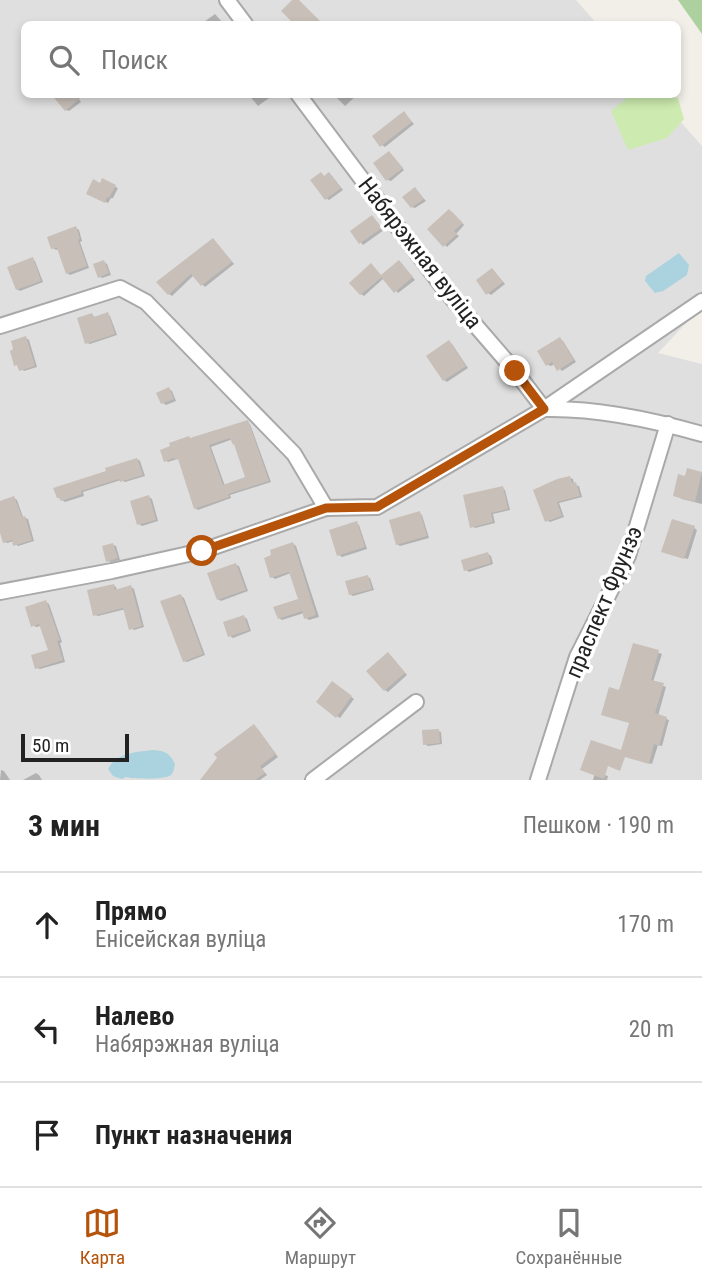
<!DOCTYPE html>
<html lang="ru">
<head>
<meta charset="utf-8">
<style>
  :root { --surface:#fff; --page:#f2f2f2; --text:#222; --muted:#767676; --line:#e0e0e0; --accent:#b45309 }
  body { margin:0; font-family:"Roboto Condensed",sans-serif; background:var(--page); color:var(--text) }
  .scale { position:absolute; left:21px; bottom:18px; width:108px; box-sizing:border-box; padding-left:7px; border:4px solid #222; border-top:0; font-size:19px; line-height:24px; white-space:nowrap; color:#222; -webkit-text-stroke:5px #fff; paint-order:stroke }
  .stop { position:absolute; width:21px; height:21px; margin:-16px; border:5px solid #b45309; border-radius:50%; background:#fff }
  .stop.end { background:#b45309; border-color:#fff; box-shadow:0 2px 7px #0008 }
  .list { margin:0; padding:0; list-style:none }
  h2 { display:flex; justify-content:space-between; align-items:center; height:91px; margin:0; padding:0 28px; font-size:30px }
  h2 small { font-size:23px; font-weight:400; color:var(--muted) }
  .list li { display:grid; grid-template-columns:46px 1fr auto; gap:21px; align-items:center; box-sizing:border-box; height:105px; padding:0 28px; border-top:2px solid var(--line) }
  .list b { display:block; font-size:26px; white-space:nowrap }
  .list p { margin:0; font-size:23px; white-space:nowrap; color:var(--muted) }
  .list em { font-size:23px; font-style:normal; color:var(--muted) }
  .icon { flex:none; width:38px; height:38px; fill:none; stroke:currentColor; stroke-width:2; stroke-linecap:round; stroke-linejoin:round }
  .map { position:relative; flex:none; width:702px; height:780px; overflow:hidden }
  .search { position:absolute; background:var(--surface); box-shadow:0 4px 10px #0003; left:21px; right:21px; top:21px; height:77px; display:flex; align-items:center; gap:18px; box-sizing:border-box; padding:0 24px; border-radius:10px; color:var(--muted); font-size:26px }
  .sheet { height:406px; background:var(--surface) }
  nav { display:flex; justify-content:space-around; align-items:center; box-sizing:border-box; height:98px; border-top:2px solid var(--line); background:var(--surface); font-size:19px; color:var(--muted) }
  nav a { display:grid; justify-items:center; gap:4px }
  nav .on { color:var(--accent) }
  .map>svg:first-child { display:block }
  .residential { fill:#e0dfdf }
  .grass { fill:#cdebb0 }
  .forest { fill:#add19e }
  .water { fill:#aad3df }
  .shadow { fill:#0003; fill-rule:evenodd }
  .building { fill:#c7bfb8; fill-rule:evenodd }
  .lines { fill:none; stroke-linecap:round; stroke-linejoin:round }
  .street-casing { stroke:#a9a9a9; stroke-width:18 }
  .street { stroke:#fff; stroke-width:14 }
  .route { stroke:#b45309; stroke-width:9 }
  .labels { text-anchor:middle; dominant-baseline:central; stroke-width:7; stroke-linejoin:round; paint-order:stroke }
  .street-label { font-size:23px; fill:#222; stroke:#fff }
</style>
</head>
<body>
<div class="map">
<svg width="702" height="780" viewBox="0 0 702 780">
  <rect width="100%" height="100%" fill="#f2efe9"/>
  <polygon class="residential" points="0,0 576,0 597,24 24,24 24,94 657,95 702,146 702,306 658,353 702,364 702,780 0,780"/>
  <polygon class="grass" points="644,94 664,95 678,98 684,119 667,138 628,150 611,111 627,98"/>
  <polygon class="forest" points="678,0 702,0 702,34"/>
  <g class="water">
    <polygon points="679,253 689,265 687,275 663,291 655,293 645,281 646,276"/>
    <path d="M 154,750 C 165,751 170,753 175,764 C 174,768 174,772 171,775 C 164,780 136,779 126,777 L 122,779 L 113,776 L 108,769 C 117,752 137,752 154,750 Z"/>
  </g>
  <g class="shadow">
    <polygon points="215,14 224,24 201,24"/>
    <polygon points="75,94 81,102 69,111 66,110"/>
    <polygon points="248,94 272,94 272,96 258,106"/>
    <polygon points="333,94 358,94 345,106"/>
    <polygon points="404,113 414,124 385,147 382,145"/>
    <polygon points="389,153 404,170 391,181 388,180"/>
    <polygon points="321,174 325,178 329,174 332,176 343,190 329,200 326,198"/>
    <polygon points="103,181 118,188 113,198 111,198 108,203 89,193 100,185"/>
    <polygon points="415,189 426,201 415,208 412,207"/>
    <polygon points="452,212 464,225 456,234 459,236 447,247 445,245"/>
    <polygon points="372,217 384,230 363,245 352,231"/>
    <polygon points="76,228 79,230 82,241 80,242 89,268 70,275 67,273 59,249 56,250 53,248"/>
    <polygon points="214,240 234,264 205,287 194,275 172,296 169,294"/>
    <polygon points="32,259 35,261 43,282 20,291 17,289"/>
    <polygon points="104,262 107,264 111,275 102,278 99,276"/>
    <polygon points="399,262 415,280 398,293 384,278 364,296 361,294"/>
    <polygon points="493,270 505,284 491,295 488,293"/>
    <polygon points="107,314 110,316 117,335 90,344 87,343 92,315 95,317"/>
    <polygon points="26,338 29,340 37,367 24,371 16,364"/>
    <polygon points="560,339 563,341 576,362 562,371 555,364 551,366 548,365"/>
    <polygon points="449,342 452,344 468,368 447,382 444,380"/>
    <polygon points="169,389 172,391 176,401 166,405 163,403"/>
    <path d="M 247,422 L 250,424 L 271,482 L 230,495 L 231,498 L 198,510 L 195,508 L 181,460 L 177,459 L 168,462 L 165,460 L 192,440 ZM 233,439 L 247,478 L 225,486 L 211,447 Z"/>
    <polygon points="137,459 140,461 145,476 125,482 121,480 83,492 84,496 65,502 58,497 108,472"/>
    <polygon points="688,470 702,474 702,504 682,499 675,495"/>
    <polygon points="570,478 573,479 574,485 579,486 582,497 559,503 564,517 550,522 547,520"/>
    <polygon points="502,488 505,490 510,510 493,514 495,523 475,528 472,526"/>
    <polygon points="149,497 152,499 158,521 142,526 139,524"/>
    <polygon points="14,498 17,500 23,517 28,519 34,541 18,546 15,544 14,541 7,543 4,542 0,527 0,503"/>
    <polygon points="419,513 422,515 429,538 400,546 397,544"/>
    <polygon points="356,523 359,525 367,549 342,557 339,555"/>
    <polygon points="694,528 697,530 688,559 666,553"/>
    <polygon points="293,544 296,546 319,617 309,620 306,618 304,613 282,620 279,618 300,601 291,573 275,579 272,577"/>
    <polygon points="113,545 116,546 120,560 111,562 108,561"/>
    <polygon points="488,554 491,556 493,564 469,572 466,570"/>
    <polygon points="236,565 239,566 248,591 221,601 218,599"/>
    <polygon points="367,577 370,578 374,590 353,596 350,594"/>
    <polygon points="113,585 116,587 117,591 131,587 134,589 144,627 134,630 131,628 126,609 98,616 95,615"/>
    <polygon points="181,596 184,598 205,655 187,662 184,661"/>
    <polygon points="46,602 49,604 62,642 60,643 65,662 40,669 37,668 50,651 41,626 36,627 33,625"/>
    <polygon points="244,617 247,619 251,631 233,638 230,636"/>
    <polygon points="635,645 662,654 653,682 666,687 658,716 669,720 662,746 658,745 652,764 624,756 631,723 620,692"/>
    <polygon points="391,656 407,675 388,692 385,690"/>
    <polygon points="335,685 354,699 340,718 337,716"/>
    <polygon points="257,728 278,757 262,769 267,775 260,780 202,780"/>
    <polygon points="438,731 441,732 442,744 428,746 425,744"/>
    <polygon points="1,770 4,771 10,780 0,780"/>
    <polygon points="595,772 608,776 607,780 593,780"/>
    <polygon points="36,773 39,775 42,780 23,780"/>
  </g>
  <g class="building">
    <polygon points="292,0 299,0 323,24 294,24 281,11"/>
    <polygon points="51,94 85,94 65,111"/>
    <polygon points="404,111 412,122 380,147 372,136"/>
    <polygon points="389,151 403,168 386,181 373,163"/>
    <polygon points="321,172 324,176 329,172 341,188 325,200 310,180"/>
    <polygon points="102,178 116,185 109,198 107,197 105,203 86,194 93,179 100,183"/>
    <polygon points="415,187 424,199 411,208 402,197"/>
    <polygon points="449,209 463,223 454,231 457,234 443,247 427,229"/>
    <polygon points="372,215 382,228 359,244 350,231"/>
    <polygon points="76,226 80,239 78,240 87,266 66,274 57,248 51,249 47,237"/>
    <polygon points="213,238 232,262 201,286 191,274 168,295 156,282"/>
    <polygon points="33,257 41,281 16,290 7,267"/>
    <polygon points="104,260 109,273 98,278 93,264"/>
    <polygon points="399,260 413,277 394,293 381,277 360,295 349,283 371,263 381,275"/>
    <polygon points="492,268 503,282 486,295 476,280"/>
    <polygon points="108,312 115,334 85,344 77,318 92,313 94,317"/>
    <polygon points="26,336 35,366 19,371 17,365 14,366 10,351 13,349 11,341"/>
    <polygon points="560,337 574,360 557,371 552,362 546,366 537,351"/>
    <polygon points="449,340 466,366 443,381 426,356"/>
    <polygon points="169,387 174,399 161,404 156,393"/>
    <path d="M 248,420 L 269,481 L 228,494 L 229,497 L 194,509 L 178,459 L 175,460 L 174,458 L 164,462 L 160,450 L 170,446 L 169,443 L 189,436 L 190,438 ZM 230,438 L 233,445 L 234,444 L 245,477 L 223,485 L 209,445 Z"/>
    <polygon points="137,458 143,475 120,482 119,479 81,491 82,494 61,501 59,498 57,498 53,488 106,471 105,468"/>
    <polygon points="687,468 702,472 695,502 673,496 678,474 685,476"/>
    <polygon points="570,476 572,483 576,482 580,496 557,502 562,516 545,522 533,490 557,479"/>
    <polygon points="503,486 508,509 491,513 493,522 470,528 463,495"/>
    <polygon points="149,495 156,520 137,525 130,501"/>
    <polygon points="14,496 22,517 25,516 32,540 13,546 12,540 3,543 0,533 0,501"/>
    <polygon points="420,511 427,536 396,545 389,520"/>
    <polygon points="672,519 695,526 684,559 661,552"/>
    <polygon points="357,521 365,547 337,556 329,530"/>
    <polygon points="293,542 316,615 304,619 302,611 278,619 273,607 298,599 289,572 270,578 264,558 271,555 270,550"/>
    <polygon points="113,543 118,558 106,562 102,546"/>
    <polygon points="488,552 491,563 464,571 461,560"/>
    <polygon points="236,563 246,590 217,600 207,573"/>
    <polygon points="368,575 372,589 349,595 345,581"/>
    <polygon points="114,584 115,590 131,585 142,626 129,630 123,608 93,616 87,590"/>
    <polygon points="181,594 203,654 183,662 160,601"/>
    <polygon points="46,600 60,640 57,641 63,660 35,669 31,655 48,650 39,624 31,627 25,607"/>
    <polygon points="244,615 249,630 228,637 223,622"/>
    <polygon points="633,643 659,650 651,680 664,683 655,713 667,717 659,746 654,744 649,764 625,757 620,771 608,766 604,779 580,770 591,740 621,750 629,723 601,715 609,687 619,690"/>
    <polygon points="388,652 405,673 384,691 366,671"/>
    <polygon points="332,681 352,696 336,718 316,702"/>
    <polygon points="254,724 276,754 260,766 265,773 255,780 200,780 217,758 214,754"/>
    <polygon points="439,729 440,743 423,745 422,730"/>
  </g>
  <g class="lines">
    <g class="street-casing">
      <g id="street">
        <polyline points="227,0 245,24"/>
        <polyline points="298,94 445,290 515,371 544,409"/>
        <polyline points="0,326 120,288 146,302 294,454 326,508"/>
        <path d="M 546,409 C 597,408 653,420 702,434"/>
        <polyline points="0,592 112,571 202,551 326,508 377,507 544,409 702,301"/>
        <polyline points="313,780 416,702"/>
        <polyline points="538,780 577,657 628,556 668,424"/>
      </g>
    </g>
    <use href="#street" class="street"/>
  </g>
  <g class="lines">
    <polyline class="route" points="202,551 326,508 377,507 544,409 515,371"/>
  </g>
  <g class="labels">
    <g class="street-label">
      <text transform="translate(420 253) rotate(52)">Набярэжная вуліца</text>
      <text transform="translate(604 602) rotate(-67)">праспект Фрунзэ</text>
    </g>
  </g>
</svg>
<div class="scale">50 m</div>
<div class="stop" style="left:202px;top:551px"></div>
<div class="stop end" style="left:515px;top:371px"></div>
<div class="search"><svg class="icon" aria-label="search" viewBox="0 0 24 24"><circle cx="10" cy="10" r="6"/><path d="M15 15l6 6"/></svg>Поиск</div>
</div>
<section class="sheet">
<h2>3 мин<small>Пешком · 190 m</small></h2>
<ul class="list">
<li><svg class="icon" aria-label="ahead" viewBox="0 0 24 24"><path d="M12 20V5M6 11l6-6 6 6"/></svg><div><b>Прямо</b><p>Енісейская вуліца</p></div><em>170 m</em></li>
<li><svg class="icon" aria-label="left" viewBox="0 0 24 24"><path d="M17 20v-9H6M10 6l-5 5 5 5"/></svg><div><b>Налево</b><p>Набярэжная вуліца</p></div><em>20 m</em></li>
<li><svg class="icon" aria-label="arrive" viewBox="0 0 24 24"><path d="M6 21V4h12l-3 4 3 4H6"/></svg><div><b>Пункт назначения</b></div></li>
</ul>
</section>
<nav>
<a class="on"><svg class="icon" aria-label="map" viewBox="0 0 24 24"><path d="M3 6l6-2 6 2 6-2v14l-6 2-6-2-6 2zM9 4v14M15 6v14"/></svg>Карта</a>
<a><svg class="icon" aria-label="directions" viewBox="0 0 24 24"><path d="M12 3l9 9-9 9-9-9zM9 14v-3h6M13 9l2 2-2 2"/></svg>Маршрут</a>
<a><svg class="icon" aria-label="saved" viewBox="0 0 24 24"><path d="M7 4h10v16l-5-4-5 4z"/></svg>Сохранённые</a>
</nav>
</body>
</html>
